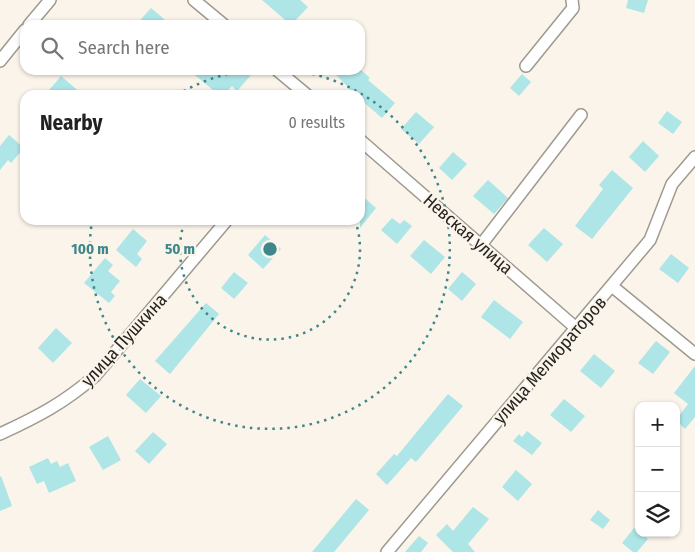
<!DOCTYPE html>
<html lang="en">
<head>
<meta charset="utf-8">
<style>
  :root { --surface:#fff; --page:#f6f6f6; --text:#222; --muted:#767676; --line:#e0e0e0 }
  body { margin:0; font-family:"Fira Sans Condensed",sans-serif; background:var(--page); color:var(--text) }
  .controls { position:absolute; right:15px; bottom:15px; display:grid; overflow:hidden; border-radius:10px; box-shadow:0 1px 4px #0004 }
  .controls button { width:45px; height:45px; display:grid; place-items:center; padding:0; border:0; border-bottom:1px solid var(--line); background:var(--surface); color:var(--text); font:25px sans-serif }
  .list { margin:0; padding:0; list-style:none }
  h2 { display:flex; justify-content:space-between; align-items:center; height:65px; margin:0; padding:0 20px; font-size:21px }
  h2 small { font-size:16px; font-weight:400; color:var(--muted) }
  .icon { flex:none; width:28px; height:28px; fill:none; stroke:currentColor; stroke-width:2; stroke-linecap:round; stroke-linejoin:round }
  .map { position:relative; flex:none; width:695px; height:552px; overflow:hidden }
  .search { position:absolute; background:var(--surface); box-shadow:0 1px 4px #0004; left:20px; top:20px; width:345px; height:55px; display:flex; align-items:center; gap:12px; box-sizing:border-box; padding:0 18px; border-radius:15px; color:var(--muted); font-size:19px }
  .panel { position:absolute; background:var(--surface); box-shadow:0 1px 4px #0004; left:20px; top:90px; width:345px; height:135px; border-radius:15px }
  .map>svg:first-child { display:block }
  .building { fill:#aee5e7 }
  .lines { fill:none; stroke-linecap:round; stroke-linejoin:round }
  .street-casing { stroke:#a09990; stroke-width:14 }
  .street { stroke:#fff; stroke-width:11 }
  .ring { fill:none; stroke:#3e878a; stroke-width:2.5; stroke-dasharray:2.5 5 }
  .labels { text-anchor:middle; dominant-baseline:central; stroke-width:4.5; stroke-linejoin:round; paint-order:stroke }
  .street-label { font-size:18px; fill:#272421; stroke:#fbf4ea }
  .centre { fill:#3e878a; stroke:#fbf4ea; stroke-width:2.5 }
  .ring-label { font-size:15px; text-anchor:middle; font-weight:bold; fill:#3e878a; stroke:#fbf4ea; stroke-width:4.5; stroke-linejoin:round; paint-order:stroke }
</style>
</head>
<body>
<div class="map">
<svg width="695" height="552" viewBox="0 0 695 552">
  <rect width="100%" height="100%" fill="#fbf4ea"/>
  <g class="building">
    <polygon points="262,0 300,0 308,7 291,25"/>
    <polygon points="628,0 648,0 644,13 626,8"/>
    <polygon points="151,8 171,25 136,25"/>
    <polygon points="189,70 226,70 231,75 235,70 244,70 251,75 237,91 232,86 224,95 219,95"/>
    <polygon points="331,70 361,70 370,78 368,80 395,103 382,118 360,99 360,95 356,95"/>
    <polygon points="522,74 531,82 519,96 510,88"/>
    <polygon points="61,76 83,95 45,95"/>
    <polygon points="667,111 682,122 673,134 658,123"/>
    <polygon points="416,112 434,127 419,144 401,129"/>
    <polygon points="9,135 24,148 11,163 8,160 0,170 0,146"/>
    <polygon points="643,141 659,156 645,172 629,157"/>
    <polygon points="453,152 467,164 452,180 439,168"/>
    <polygon points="612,170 633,188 592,239 575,226 603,189 599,185"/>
    <polygon points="488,180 508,198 494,214 473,196"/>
    <polygon points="360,194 376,208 360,228"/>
    <polygon points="392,218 400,224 404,220 412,226 397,244 381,230"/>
    <polygon points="544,228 563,244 547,262 528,245"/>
    <polygon points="133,229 147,241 137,254 142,259 136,267 116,250"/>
    <polygon points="265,235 281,249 263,269 248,255"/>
    <polygon points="424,240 445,257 431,274 410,256"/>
    <polygon points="671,254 689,268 678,283 659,269"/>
    <polygon points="105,258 113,265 108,271 120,281 111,292 115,296 109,303 84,283"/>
    <polygon points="234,272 248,283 234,299 221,288"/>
    <polygon points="462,272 476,284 462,301 448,289"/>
    <polygon points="494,300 523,322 510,339 481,317"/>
    <polygon points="206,303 219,314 170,374 155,361"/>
    <polygon points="56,328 72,343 53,363 38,348"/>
    <polygon points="656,341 670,352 653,374 638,363"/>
    <polygon points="594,354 615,371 601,388 580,371"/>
    <polygon points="695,366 695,417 685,429 676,420 688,404 674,393"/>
    <polygon points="140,379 161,396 146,413 126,395"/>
    <polygon points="448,394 463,406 416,462 411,458 387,485 376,474 394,454 397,456"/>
    <polygon points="564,399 585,416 571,432 550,415"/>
    <polygon points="527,431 542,443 532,455 513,441 519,434 522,437"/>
    <polygon points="153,432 167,444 149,464 135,451"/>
    <polygon points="108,436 121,460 103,470 89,447"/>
    <polygon points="48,458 51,464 57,461 60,467 68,463 76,481 49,493 44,481 37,484 29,467"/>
    <polygon points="516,470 532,484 518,501 502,487"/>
    <polygon points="1,476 12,506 0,511 0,477"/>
    <polygon points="356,499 369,510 334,552 312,552"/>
    <polygon points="473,507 489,519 468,544 475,552 453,552 436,535 447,524 453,531"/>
    <polygon points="598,510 610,520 603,529 590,520"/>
    <polygon points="634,528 648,539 637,552 633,552 622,543"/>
    <polygon points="419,536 428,543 421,552 405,552"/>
  </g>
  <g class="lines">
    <g class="street-casing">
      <g id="street">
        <polyline points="194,0 224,25"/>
        <polyline points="29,25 50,0"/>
        <polyline points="0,61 25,30"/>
        <polyline points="526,66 573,8 572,0"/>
        <polyline points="277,70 307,95"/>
        <polyline points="360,140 576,328"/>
        <polyline points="481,245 581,115"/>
        <polyline points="613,287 695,354"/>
        <path d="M 0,434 C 37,417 64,403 95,376 L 227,220"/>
        <polyline points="387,552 650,240 672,184 695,157"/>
      </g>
    </g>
    <use href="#street" class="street"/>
  </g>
  <g class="ring">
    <path d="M355 220A90 90 0 1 1 185 220"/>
    <path d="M177 95A180 180 0 0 1 250 70M290 70A180 180 0 1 1 92 221"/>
  </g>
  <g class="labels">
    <g class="street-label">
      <text transform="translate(468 234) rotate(41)">Невская улица</text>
      <text transform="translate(124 340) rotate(-48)">улица Пушкина</text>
      <text transform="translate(550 360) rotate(-49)">улица Мелиораторов</text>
    </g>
  </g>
  <circle cx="270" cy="249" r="8" class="centre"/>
  <g class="ring-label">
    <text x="180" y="254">50 m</text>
    <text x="90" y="254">100 m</text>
  </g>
</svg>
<div class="controls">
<button>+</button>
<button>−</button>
<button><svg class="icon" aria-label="layers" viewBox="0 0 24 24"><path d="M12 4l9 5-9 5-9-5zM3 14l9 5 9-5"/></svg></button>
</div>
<div class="search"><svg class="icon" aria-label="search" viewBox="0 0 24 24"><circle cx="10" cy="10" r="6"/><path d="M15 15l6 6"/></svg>Search here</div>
<section class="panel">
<h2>Nearby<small>0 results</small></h2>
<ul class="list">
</ul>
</section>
</div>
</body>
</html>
